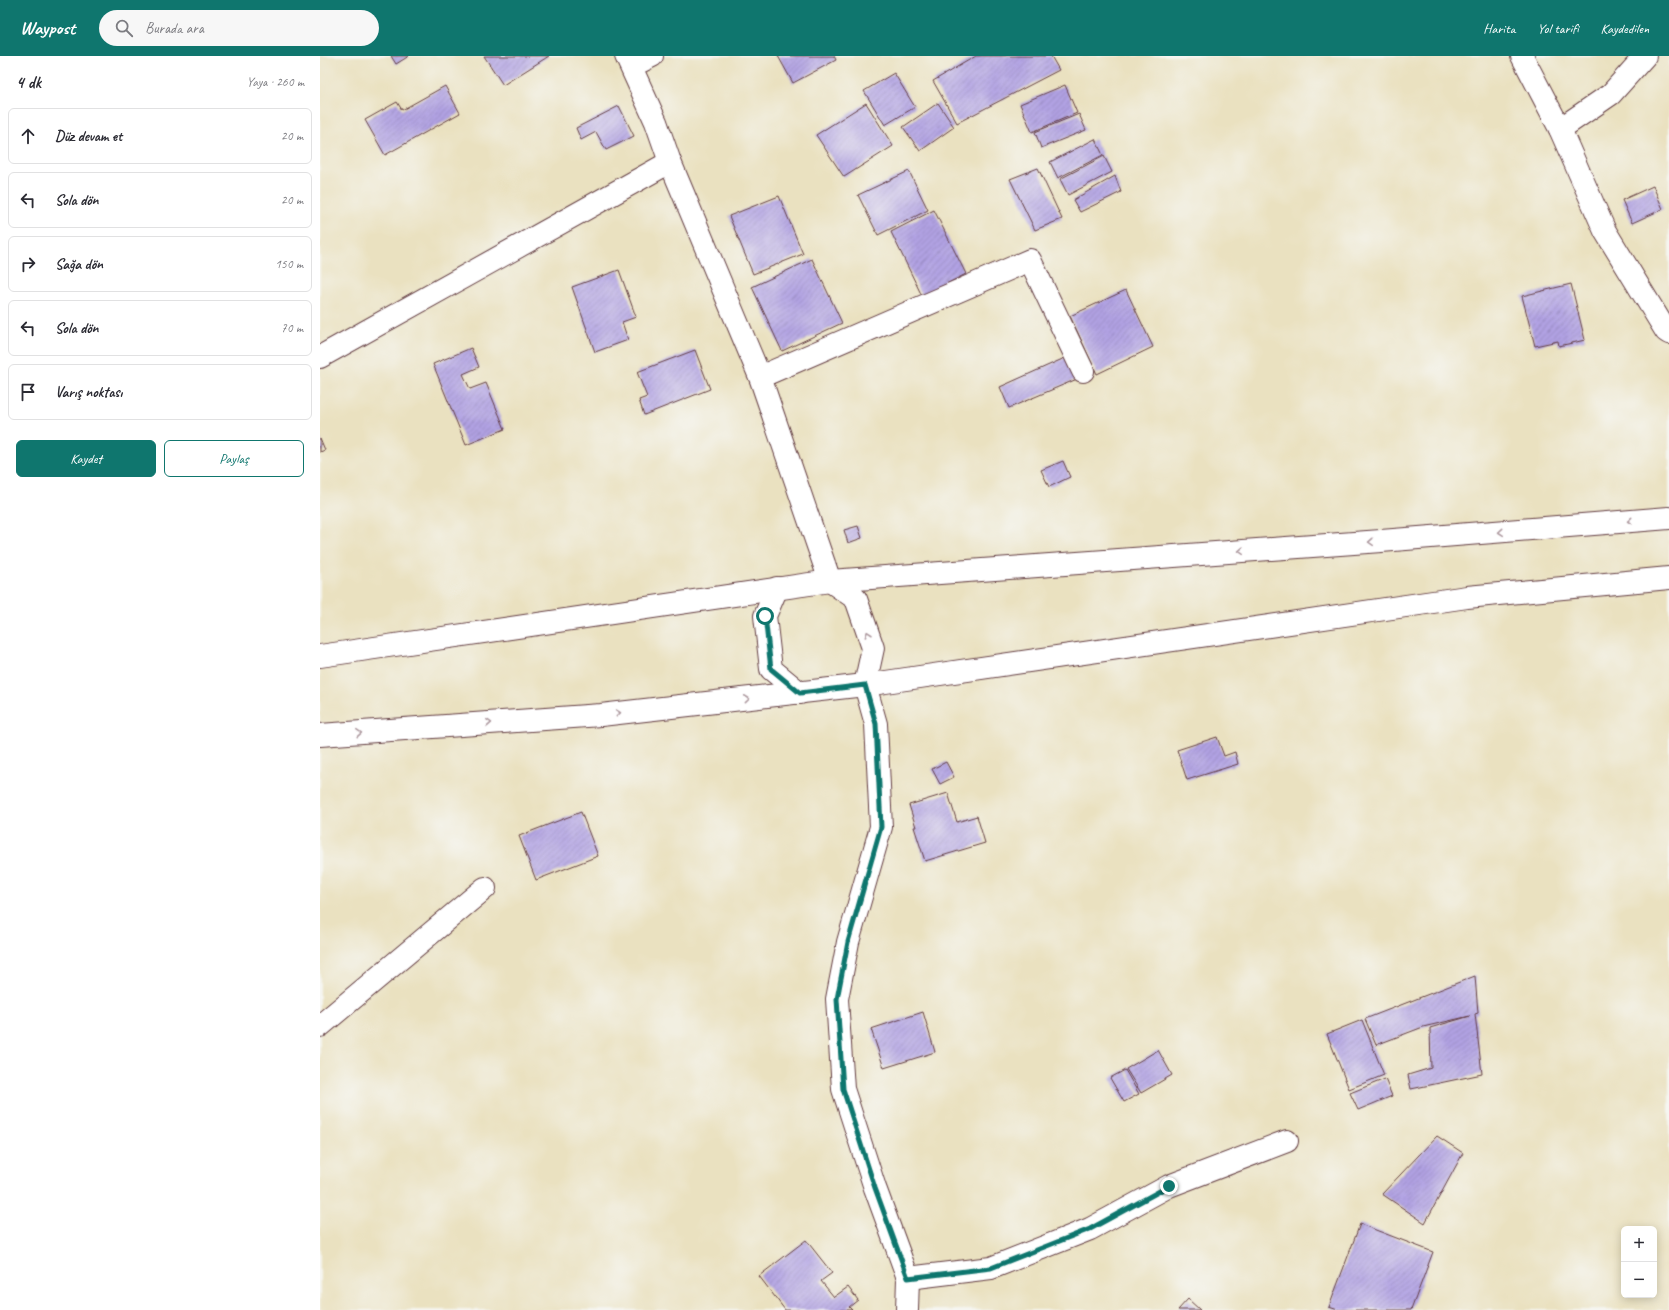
<!DOCTYPE html>
<html lang="tr">
<head>
<meta charset="utf-8">
<style>
  :root { --surface:#fff; --page:#f7f7f7; --text:#2b2b33; --muted:#7c7c81; --line:#e1e1e2; --accent:#0f766e }
  body { margin:0; font-family:Caveat,sans-serif; background:var(--page); color:var(--text) }
  .controls { position:absolute; right:12px; bottom:12px; display:grid; overflow:hidden; border-radius:6px; box-shadow:0 2px 10px #0003 }
  .controls button { width:36px; height:36px; display:grid; place-items:center; padding:0; border:0; border-bottom:1px solid var(--line); background:var(--surface); color:var(--text); font:20px sans-serif }
  .stop { position:absolute; width:12px; height:12px; margin:-9px; border:3px solid #0f766e; border-radius:50%; background:#fff }
  .stop.end { background:#0f766e; border-color:#fff; box-shadow:0 1px 4px #0008 }
  .list { margin:0; padding:0; list-style:none }
  h2 { display:flex; justify-content:space-between; align-items:center; height:52px; margin:0; padding:0 16px; font-size:17px }
  h2 small { font-size:13px; font-weight:400; color:var(--muted) }
  .list li { display:grid; grid-template-columns:26px 1fr auto; gap:12px; align-items:center; box-sizing:border-box; height:56px; margin:0 8px 8px; padding:0 8px; border:1px solid var(--line); border-radius:6px }
  .list b { display:block; font-size:15px; white-space:nowrap }
  .list em { font-size:13px; font-style:normal; color:var(--muted) }
  .actions { display:flex; gap:8px; padding:12px 16px }
  .actions a { flex:1; padding:9px 0; border:1px solid var(--accent); border-radius:6px; text-align:center; font-size:14px; color:var(--accent) }
  .actions .main { background:var(--accent); color:#fff }
  .icon { flex:none; width:22px; height:22px; fill:none; stroke:currentColor; stroke-width:2; stroke-linecap:round; stroke-linejoin:round }
  .map { position:relative; flex:none; width:1349px; height:1254px; overflow:hidden }
  header { display:flex; align-items:center; gap:24px; box-sizing:border-box; height:56px; padding:0 20px; background:var(--accent); color:#fff }
  header strong { font-size:19px }
  nav { display:flex; gap:22px; margin-inline-start:auto; font-size:14px }
  .search { width:280px; height:36px; background:var(--page); display:flex; align-items:center; gap:10px; box-sizing:border-box; padding:0 14px; border-radius:22px; color:var(--muted); font-size:15px }
  main { display:flex }
  aside { flex:1; background:var(--surface) }
  .map>svg:first-child { display:block }
  .building { fill:url(#building-hatch) }
  .lines { fill:none; stroke-linecap:round; stroke-linejoin:round }
  .street-casing { stroke:#623c41; stroke-width:24 }
  .primary-casing { stroke:#623c41; stroke-width:24 }
  .street { stroke:#fff; stroke-width:22 }
  .primary { stroke:#fff; stroke-width:22 }
  .oneway { stroke:#ae9aa0 }
  .route { stroke:#0f766e; stroke-width:5 }
</style>
</head>
<body>
<header>
<strong>Waypost</strong>
<div class="search"><svg class="icon" aria-label="search" viewBox="0 0 24 24"><circle cx="10" cy="10" r="6"/><path d="M15 15l6 6"/></svg>Burada ara</div>
<nav><a>Harita</a><a>Yol tarifi</a><a>Kaydedilen</a></nav>
</header>
<main>
<aside>
<h2>4 dk<small>Yaya · 260 m</small></h2>
<ul class="list">
<li><svg class="icon" aria-label="ahead" viewBox="0 0 24 24"><path d="M12 20V5M6 11l6-6 6 6"/></svg><div><b>Düz devam et</b></div><em>20 m</em></li>
<li><svg class="icon" aria-label="left" viewBox="0 0 24 24"><path d="M17 20v-9H6M10 6l-5 5 5 5"/></svg><div><b>Sola dön</b></div><em>20 m</em></li>
<li><svg class="icon" aria-label="right" viewBox="0 0 24 24"><path d="M7 20v-9h11M14 6l5 5-5 5"/></svg><div><b>Sağa dön</b></div><em>150 m</em></li>
<li><svg class="icon" aria-label="left" viewBox="0 0 24 24"><path d="M17 20v-9H6M10 6l-5 5 5 5"/></svg><div><b>Sola dön</b></div><em>70 m</em></li>
<li><svg class="icon" aria-label="arrive" viewBox="0 0 24 24"><path d="M6 21V4h12l-3 4 3 4H6"/></svg><div><b>Varış noktası</b></div></li>
</ul>
<div class="actions"><a class="main">Kaydet</a><a>Paylaş</a></div>
</aside>
<div class="map">
<svg width="1349" height="1254" viewBox="0 0 1349 1254">
  <defs>
    <pattern id="building-hatch" width="6" height="6" patternUnits="userSpaceOnUse"><rect width="6" height="6" fill="#b1a2e3"/><path d="M-1 1l2-2M0 6l6-6M5 7l2-2" fill="none" stroke="#9283b8"/></pattern>
  </defs>
  <rect width="100%" height="100%" fill="#f6f6f2"/>
  <filter id="ink" filterUnits="userSpaceOnUse"><feTurbulence type="fractalNoise" baseFrequency=".025" numOctaves="2"/><feDisplacementMap in="SourceGraphic" scale="8" xChannelSelector="R" yChannelSelector="G"/><feConvolveMatrix kernelMatrix="1 2 1 2 8 2 1 2 1" color-interpolation-filters="sRGB"/></filter>
  <filter id="wash" filterUnits="userSpaceOnUse"><feTurbulence type="fractalNoise" baseFrequency=".012" numOctaves="4" result="noise"/><feDisplacementMap in="SourceGraphic" scale="16" xChannelSelector="R" yChannelSelector="G"/><feGaussianBlur stdDeviation="0.9" result="paint"/><feColorMatrix in="noise" values="0 0 0 0 0 0 0 0 0 0 0 0 0 0 0 0 0 1.4 0 .05"/><feComposite in="paint" operator="in"/></filter>
  <g filter="url(#wash)">
    <rect width="100%" height="100%" fill="#eae1c0"/>
    <g id="blocks">
      <g class="building">
        <polygon points="71,0 89,0 76,8"/>
        <polygon points="164,0 229,0 183,29"/>
        <polygon points="458,0 514,0 516,4 473,27"/>
        <polygon points="656,0 731,0 739,14 637,67 613,25"/>
        <polygon points="574,17 595,51 565,69 544,35"/>
        <polygon points="745,29 757,57 712,76 700,48"/>
        <polygon points="125,30 140,57 65,99 45,64 77,46 82,54"/>
        <polygon points="546,47 573,90 524,121 496,79"/>
        <polygon points="618,47 634,71 600,95 583,71"/>
        <polygon points="299,50 314,80 286,94 276,76 261,84 256,72"/>
        <polygon points="759,58 766,74 721,92 715,76"/>
        <polygon points="775,83 783,99 738,122 730,106"/>
        <polygon points="784,100 792,116 748,139 740,123"/>
        <polygon points="718,112 742,163 715,174 690,123"/>
        <polygon points="589,115 608,154 558,179 538,139"/>
        <polygon points="795,120 801,136 760,156 753,144"/>
        <polygon points="1333,130 1343,153 1312,167 1302,144"/>
        <polygon points="459,140 483,198 433,218 409,160"/>
        <polygon points="614,154 646,218 602,240 571,176"/>
        <polygon points="492,203 522,267 462,295 432,231"/>
        <polygon points="299,214 316,261 302,266 308,284 275,296 252,231"/>
        <polygon points="1251,228 1265,284 1239,290 1238,285 1215,290 1202,240"/>
        <polygon points="806,234 833,291 777,318 750,260"/>
        <polygon points="151,292 159,311 143,318 150,333 166,327 185,373 146,389 113,308"/>
        <polygon points="375,294 390,333 324,359 319,344 327,341 317,316"/>
        <polygon points="747,301 757,323 689,352 680,331"/>
        <polygon points="0,382 5,394 0,396"/>
        <polygon points="743,405 750,421 729,431 721,414"/>
        <polygon points="538,470 542,482 528,487 524,474"/>
        <polygon points="897,681 904,700 915,696 918,708 867,724 857,694"/>
        <polygon points="626,706 634,721 620,728 612,713"/>
        <polygon points="628,737 637,766 657,760 665,787 605,805 594,771 596,771 589,749"/>
        <polygon points="261,756 278,800 216,824 199,780"/>
        <polygon points="1155,920 1158,957 1155,958 1162,1018 1091,1033 1088,1019 1111,1012 1110,972 1150,960 1103,971 1056,989 1045,963"/>
        <polygon points="603,956 615,996 564,1012 551,973"/>
        <polygon points="1042,964 1064,1019 1029,1033 1007,978"/>
        <polygon points="838,994 852,1019 821,1037 806,1013"/>
        <polygon points="805,1014 819,1038 804,1046 790,1022"/>
        <polygon points="1065,1023 1072,1040 1038,1054 1030,1037"/>
        <polygon points="1117,1080 1143,1097 1105,1167 1062,1138"/>
        <polygon points="1040,1168 1113,1196 1091,1254 1018,1254 1009,1251"/>
        <polygon points="486,1184 512,1217 501,1225 514,1241 528,1231 538,1244 529,1251 532,1254 465,1254 439,1220"/>
        <polygon points="868,1243 880,1254 858,1254"/>
      </g>
    </g>
  </g>
  <g filter="url(#ink)">
    <use href="#blocks" fill-opacity="0" stroke="#623c41" stroke-width="1"/>
    <g class="lines">
      <g class="street-casing">
        <g id="street">
          <polyline points="306,0 336,66 350,106 440,321 510,525"/>
          <polyline points="1202,0 1240,73 1285,175 1346,275 1349,277"/>
          <polyline points="312,10 332,0"/>
          <polyline points="1240,73 1291,38 1325,0"/>
          <polyline points="0,301 350,106"/>
          <polyline points="440,321 710,204 763,315"/>
          <polyline points="545,629 556,668 561,771 528,886 517,943 523,1033 555,1132 588,1222 587,1254"/>
          <polyline points="0,970 165,832"/>
          <polyline points="588,1222 671,1212 770,1173 849,1130 967,1085"/>
        </g>
      </g>
      <g class="primary-casing">
        <g id="primary">
          <polyline points="510,525 536,543 553,592 545,629"/>
          <polyline points="457,532 445,560 451,613 480,637"/>
          <polyline points="0,600 510,525 1061,485 1349,462"/>
          <polyline points="0,679 281,659 545,629 1147,541 1349,522"/>
        </g>
      </g>
      <use href="#street" class="street"/>
      <use href="#primary" class="primary"/>
    </g>
    <defs><path id="oneway-chevron" d="M-2-3.5L2.5 0L-2 3.5" fill="none" stroke-width="1.6" stroke-linecap="round" stroke-linejoin="round"/></defs>
    <g class="oneway">
      <use href="#oneway-chevron" transform="translate(1310 465) rotate(175)"/>
      <use href="#oneway-chevron" transform="translate(1181 476) rotate(175)"/>
      <use href="#oneway-chevron" transform="translate(1051 486) rotate(176)"/>
      <use href="#oneway-chevron" transform="translate(921 495) rotate(176)"/>
      <use href="#oneway-chevron" transform="translate(548 578) rotate(-109)"/>
      <use href="#oneway-chevron" transform="translate(427 643) rotate(-6)"/>
      <use href="#oneway-chevron" transform="translate(298 657) rotate(-6)"/>
      <use href="#oneway-chevron" transform="translate(169 667) rotate(-4)"/>
      <use href="#oneway-chevron" transform="translate(39 677) rotate(-4)"/>
    </g>
  </g>
  <g class="lines" filter="url(#ink)">
    <polyline class="route" points="445,560 451,613 480,637 545,629 556,668 561,771 528,886 517,943 523,1033 555,1132 588,1222 671,1212 770,1173 849,1130"/>
  </g>
</svg>
<div class="controls">
<button>+</button>
<button>−</button>
</div>
<div class="stop" style="left:445px;top:560px"></div>
<div class="stop end" style="left:849px;top:1130px"></div>
</div>
</main>
</body>
</html>
